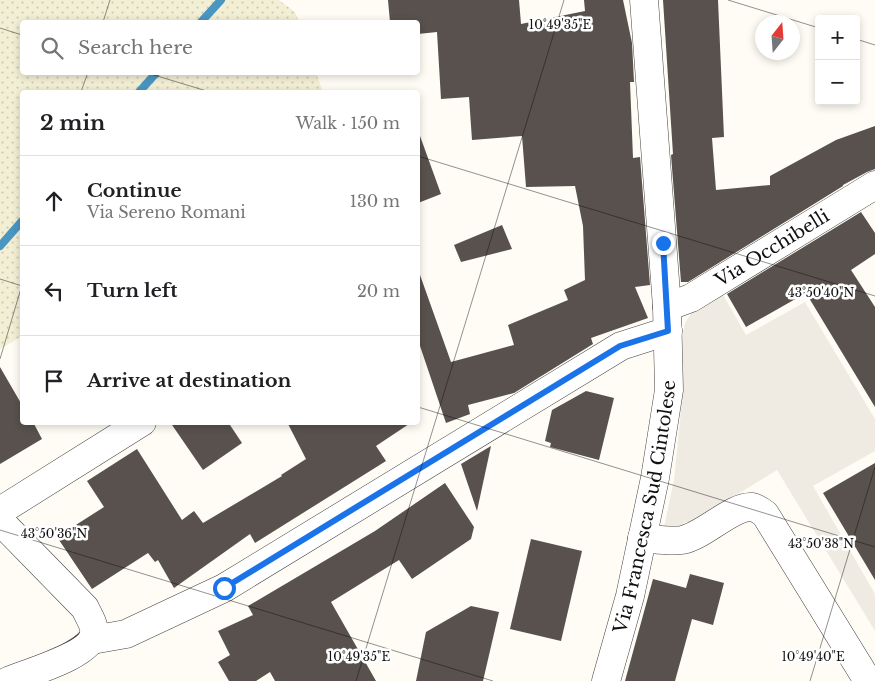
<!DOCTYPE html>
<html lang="en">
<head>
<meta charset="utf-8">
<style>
  :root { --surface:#fff; --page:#f6f6f6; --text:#202124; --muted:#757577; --line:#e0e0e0 }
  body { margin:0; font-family:"Libre Baskerville",serif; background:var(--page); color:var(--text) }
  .controls { position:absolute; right:15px; top:15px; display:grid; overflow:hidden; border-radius:5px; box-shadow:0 2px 8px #0003 }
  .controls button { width:45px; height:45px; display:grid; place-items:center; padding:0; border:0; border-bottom:1px solid var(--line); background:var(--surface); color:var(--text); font:25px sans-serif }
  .compass { position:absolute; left:755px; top:15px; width:45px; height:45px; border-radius:50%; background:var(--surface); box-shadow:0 2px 8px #0003; rotate:17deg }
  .stop { position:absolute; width:15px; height:15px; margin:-11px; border:4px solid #1a73e8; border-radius:50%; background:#fff }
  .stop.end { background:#1a73e8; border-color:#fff; box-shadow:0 1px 5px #0008 }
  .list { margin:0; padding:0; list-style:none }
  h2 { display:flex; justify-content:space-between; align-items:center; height:65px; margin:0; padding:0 20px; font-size:21px }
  h2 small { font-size:16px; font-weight:400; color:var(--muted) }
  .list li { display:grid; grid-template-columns:32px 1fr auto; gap:15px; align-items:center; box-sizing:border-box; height:90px; padding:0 20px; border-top:1px solid var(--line) }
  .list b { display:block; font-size:19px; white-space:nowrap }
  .list p { margin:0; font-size:16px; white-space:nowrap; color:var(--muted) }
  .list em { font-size:16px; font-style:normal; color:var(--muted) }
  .icon { flex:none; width:28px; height:28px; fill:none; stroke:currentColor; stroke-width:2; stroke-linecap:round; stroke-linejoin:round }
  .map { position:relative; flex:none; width:875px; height:681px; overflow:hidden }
  .search { position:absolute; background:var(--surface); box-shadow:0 2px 8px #0003; left:20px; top:20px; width:400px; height:55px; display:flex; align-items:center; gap:12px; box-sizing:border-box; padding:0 18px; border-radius:5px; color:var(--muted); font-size:19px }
  .panel { position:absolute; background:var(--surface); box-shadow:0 2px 8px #0003; left:20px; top:90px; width:400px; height:335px; border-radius:5px }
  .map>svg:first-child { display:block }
  .farmland { fill:url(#farmland-dots) }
  .plaza { fill:#efebe2 }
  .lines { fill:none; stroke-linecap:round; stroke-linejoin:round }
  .stream { stroke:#4b95c1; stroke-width:8 }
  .building { fill:#58514d }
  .minor-casing { stroke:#434343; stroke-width:29 }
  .minor { stroke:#fff; stroke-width:28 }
  .route { stroke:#1a73e8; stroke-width:6 }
  .ticks { fill:none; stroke:#101010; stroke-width:1; stroke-opacity:0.45 }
  .labels { text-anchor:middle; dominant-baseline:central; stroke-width:5; stroke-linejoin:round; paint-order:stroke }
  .street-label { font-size:18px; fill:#101010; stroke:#fff }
  .ticks-label { font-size:12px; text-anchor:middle; fill:#101010; stroke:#fff; stroke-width:5; stroke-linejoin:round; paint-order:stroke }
</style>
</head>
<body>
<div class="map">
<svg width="875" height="681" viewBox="0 0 875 681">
  <defs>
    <pattern id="farmland-dots" width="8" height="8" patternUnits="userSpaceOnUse" patternTransform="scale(1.25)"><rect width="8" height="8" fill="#f2efd5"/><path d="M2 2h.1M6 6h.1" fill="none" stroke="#ceccb6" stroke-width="1.8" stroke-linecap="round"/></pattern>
  </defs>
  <rect width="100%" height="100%" fill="#fefcf4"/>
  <polygon class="farmland" points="0,0 279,0 295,12 299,22 22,22 22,72 316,73 323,92 22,92 22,336 0,349"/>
  <polygon class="plaza" points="722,293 746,335 805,302 875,419 875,451 813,486 875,594 875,631 777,470 692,522 684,522 683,528 664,527 674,480 682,400 683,333 685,323 692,312"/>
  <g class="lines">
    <g class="stream">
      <polyline points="201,22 221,0"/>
      <polyline points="139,92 157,72"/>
      <polyline points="0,246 22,221"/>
    </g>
  </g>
  <g class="building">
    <polygon points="388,0 519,0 521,24 585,11 584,0 623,0 632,43 634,82 630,82 633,158 640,157 650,285 635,287 648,318 591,338 593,344 514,393 468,405 470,414 446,423 418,340 418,275 420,275 451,362 514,345 508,325 568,300 564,290 585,280 583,226 575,186 526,187 522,136 472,140 469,97 441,99 437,32 418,34 418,22 390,22"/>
    <polygon points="663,0 718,0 724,137 712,138 716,190 770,185 770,176 836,140 875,126 875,169 867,172 843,185 843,186 688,282 681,282 671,155 673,154"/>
    <polygon points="420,136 441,194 418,203 418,137"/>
    <polygon points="861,212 875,233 875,254 851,270 875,307 875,407 806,293 746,327 727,294"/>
    <polygon points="502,225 512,249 461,262 454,245"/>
    <polygon points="0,367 22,405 22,422 33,422 42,439 0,464"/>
    <polygon points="586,391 614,398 599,460 550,447 551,443 545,441 552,410"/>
    <polygon points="170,422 228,422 242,443 203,470"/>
    <polygon points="287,422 412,422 376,446 386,461 255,543 250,534 174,588 158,560 155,562 148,553 92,589 57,537 104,507 87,481 137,449 182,520 194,511 203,523 282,476 281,475 306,459"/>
    <polygon points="491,446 477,511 461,464"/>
    <polygon points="875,463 875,580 823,493"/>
    <polygon points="445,483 474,527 471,539 412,579 399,560 331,602 376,681 275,681 270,672 256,681 229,681 218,662 230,655 218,631 253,615 248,606 375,531"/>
    <polygon points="531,539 582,551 561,641 510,629"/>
    <polygon points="690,574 724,583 713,625 692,619 675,681 625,681 653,579 686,588"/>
    <polygon points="471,606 499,612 483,681 416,681 426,632"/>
  </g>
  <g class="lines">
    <g class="minor-casing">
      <g id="minor">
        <path id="s1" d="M 667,307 L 691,298 L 875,185"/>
        <polyline points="0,511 142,422"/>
        <path d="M 0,521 L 85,608 C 88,615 95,625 94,633 C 92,655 27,673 8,681"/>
        <path d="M 642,538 C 655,539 669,542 682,540 C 704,536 733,505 752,507 C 757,508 761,511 765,514 L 868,681"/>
        <polyline points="92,640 126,634 224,588 621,346 668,331"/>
        <path id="s2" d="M 606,681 L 630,596 L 655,478 L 669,390 L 667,307 L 644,0"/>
      </g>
    </g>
    <use href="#minor" class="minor"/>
  </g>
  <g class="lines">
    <polyline class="route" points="224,588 620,346 668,331 663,243"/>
  </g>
  <path class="ticks" d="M 728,0 L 819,28M 103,22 L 110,0M 0,28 L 22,35M 856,39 L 875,45M 144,72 L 210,92M 81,92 L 88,72M 418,156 L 875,296M 0,279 L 22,286M 0,359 L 22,285M 418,407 L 875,547M 0,530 L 493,681M 356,681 L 564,0M 810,681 L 875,467"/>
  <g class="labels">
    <g class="street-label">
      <text stroke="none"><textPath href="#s1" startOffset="121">Via Occhibelli</textPath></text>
      <text stroke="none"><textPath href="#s2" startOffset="179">Via Francesca Sud Cintolese</textPath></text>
    </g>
  </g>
  <g class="ticks-label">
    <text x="560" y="29">10°49'35"E</text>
    <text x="821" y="297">43°50'40"N</text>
    <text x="54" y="538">43°50'36"N</text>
    <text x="821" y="548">43°50'38"N</text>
    <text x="359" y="661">10°49'35"E</text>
    <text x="813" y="661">10°49'40"E</text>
  </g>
</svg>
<div class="controls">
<button>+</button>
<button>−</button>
</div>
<svg class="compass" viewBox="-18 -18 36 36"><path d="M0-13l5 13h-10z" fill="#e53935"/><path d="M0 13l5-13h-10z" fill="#757577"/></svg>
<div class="stop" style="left:224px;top:588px"></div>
<div class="stop end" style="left:663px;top:243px"></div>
<div class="search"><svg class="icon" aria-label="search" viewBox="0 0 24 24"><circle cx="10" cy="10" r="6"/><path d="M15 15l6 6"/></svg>Search here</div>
<section class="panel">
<h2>2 min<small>Walk · 150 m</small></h2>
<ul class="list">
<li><svg class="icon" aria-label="ahead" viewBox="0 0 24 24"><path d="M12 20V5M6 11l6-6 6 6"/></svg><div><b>Continue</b><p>Via Sereno Romani</p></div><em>130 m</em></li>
<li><svg class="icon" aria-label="left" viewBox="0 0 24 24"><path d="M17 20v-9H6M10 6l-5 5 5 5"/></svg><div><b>Turn left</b></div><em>20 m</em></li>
<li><svg class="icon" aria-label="arrive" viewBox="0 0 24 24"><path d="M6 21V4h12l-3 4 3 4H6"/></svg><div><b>Arrive at destination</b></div></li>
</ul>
</section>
</div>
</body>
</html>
